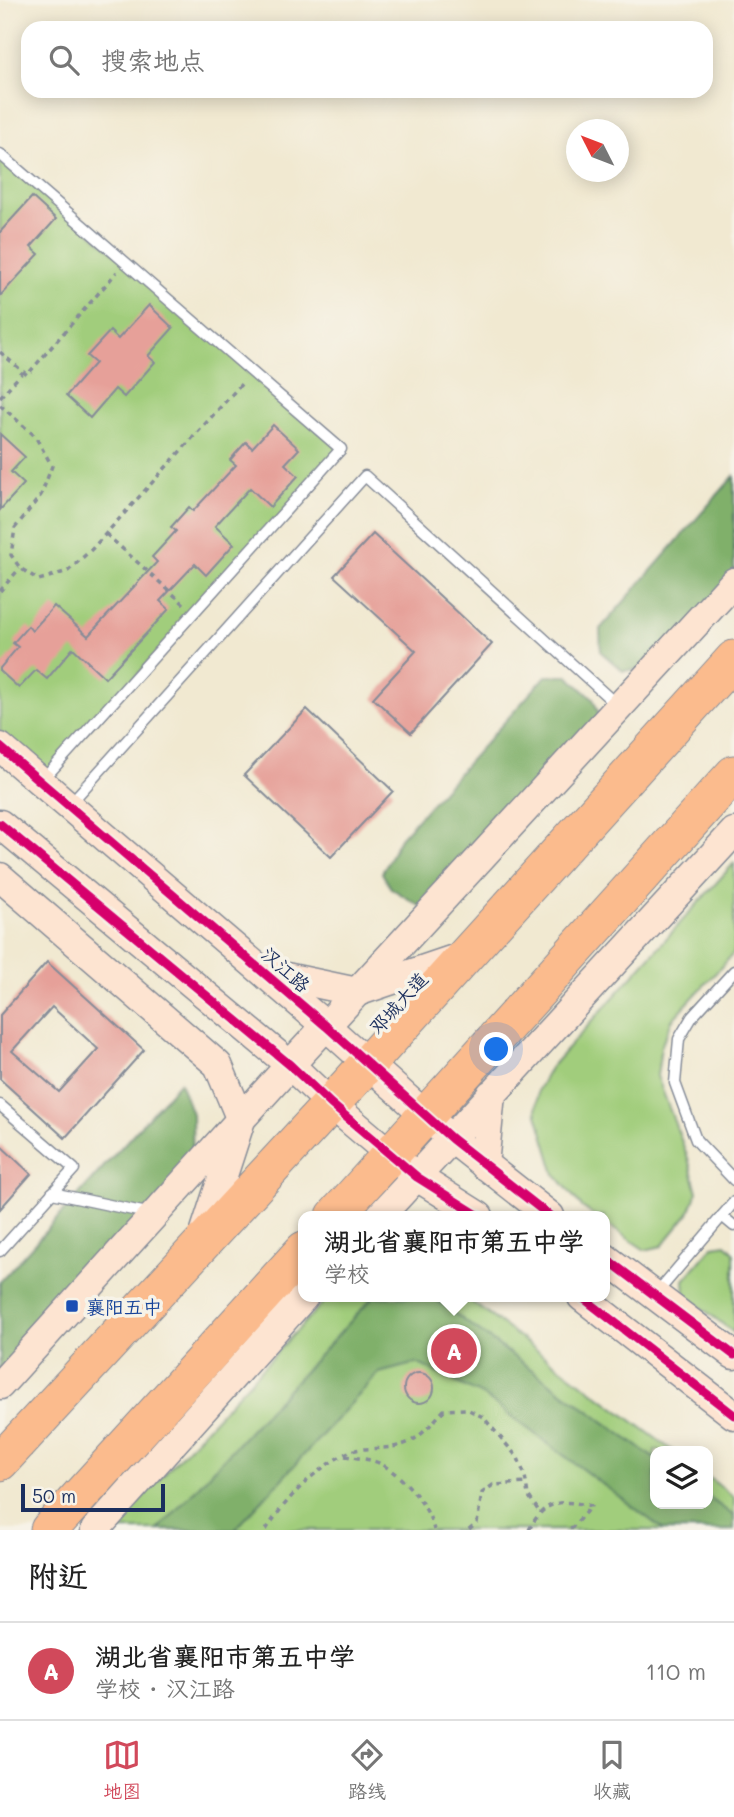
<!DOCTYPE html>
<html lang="zh">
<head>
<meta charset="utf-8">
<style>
  :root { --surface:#fff; --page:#f6f6f6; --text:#222; --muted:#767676; --line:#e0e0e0; --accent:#d1495b }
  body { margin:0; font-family:Mali,"LXGW WenKai TC",sans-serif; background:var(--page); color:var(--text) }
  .controls { position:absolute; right:21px; bottom:21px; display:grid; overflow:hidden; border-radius:14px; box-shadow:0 4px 18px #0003 }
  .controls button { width:63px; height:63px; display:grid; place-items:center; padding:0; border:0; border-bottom:2px solid var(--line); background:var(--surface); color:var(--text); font:35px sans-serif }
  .compass { position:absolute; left:566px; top:119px; width:63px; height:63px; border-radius:50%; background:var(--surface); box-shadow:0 4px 18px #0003; rotate:312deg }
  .scale { position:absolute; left:21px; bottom:18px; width:144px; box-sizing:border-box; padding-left:7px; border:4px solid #1b2f5e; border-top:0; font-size:19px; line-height:24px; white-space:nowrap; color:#1b2f5e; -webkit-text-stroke:5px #f7f3e8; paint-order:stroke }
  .you { position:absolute; left:497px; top:1050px; width:24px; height:24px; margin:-18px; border:5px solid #fff; border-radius:50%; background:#1a73e8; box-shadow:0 0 0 10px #1a73e833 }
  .badge { display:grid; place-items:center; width:46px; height:46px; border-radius:50%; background:var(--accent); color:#fff; font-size:23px; font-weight:700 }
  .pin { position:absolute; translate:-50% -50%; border:4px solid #fff; box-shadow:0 2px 7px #0006 }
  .popup { position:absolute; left:298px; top:1211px; width:312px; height:91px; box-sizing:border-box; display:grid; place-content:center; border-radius:14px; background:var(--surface); filter:drop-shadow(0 2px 5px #0005); font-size:23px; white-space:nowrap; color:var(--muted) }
  .popup b { font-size:26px; color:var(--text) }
  .popup::after { content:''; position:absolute; left:50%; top:100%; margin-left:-14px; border:14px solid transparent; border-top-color:var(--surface) }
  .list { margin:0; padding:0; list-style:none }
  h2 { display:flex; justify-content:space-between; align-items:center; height:91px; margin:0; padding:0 28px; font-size:30px }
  h2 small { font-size:23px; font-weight:400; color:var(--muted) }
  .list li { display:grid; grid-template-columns:46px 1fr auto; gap:21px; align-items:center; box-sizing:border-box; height:98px; padding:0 28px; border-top:2px solid var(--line) }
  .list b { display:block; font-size:26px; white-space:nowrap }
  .list p { margin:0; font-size:23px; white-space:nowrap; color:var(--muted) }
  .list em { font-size:23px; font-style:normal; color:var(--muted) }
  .icon { flex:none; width:38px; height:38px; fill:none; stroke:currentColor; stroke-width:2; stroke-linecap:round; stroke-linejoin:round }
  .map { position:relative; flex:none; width:734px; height:1530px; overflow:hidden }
  .search { position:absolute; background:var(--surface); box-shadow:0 4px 18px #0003; left:21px; right:21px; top:21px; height:77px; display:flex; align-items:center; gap:18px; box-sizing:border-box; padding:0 24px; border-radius:21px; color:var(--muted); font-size:26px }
  .sheet { height:189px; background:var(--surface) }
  nav { display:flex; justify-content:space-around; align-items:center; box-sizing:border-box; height:98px; border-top:2px solid var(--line); background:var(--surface); font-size:19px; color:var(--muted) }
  nav a { display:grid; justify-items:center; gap:4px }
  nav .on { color:var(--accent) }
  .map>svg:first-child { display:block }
  .green { fill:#a1cd7b; stroke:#5e7e6c; stroke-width:2 }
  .forest { fill:#80b06b; stroke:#4e7064; stroke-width:2 }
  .building { fill:#e6a099; fill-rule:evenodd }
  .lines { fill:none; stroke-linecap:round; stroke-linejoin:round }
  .lane-casing { stroke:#868c98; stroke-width:13 }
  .secondary-casing { stroke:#868c98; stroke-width:31 }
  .highway-casing { stroke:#868c98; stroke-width:39 }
  .path { stroke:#868c98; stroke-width:3.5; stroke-dasharray:5 5; stroke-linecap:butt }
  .lane { stroke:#fff; stroke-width:10 }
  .secondary { stroke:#fde4d1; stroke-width:28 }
  .highway { stroke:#fbbb8d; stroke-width:37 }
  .cycleway-casing { stroke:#f7f3e8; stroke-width:13 }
  .cycleway { stroke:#d6006c; stroke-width:9 }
  .transit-dot { fill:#1a4fb4; stroke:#f7f3e8; stroke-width:2.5 }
  .labels { text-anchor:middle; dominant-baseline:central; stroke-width:7; stroke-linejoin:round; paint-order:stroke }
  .street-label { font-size:19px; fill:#1b2f5e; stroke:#f7f3e8 }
  .transit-label { font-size:19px; fill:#164399; stroke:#f7f3e8; text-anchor:start }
</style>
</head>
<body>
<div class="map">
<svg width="734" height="1530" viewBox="0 0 734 1530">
  <rect width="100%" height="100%" fill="#f7f3e8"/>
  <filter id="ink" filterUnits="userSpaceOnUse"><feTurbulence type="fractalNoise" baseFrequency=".0143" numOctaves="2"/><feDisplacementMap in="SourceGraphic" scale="14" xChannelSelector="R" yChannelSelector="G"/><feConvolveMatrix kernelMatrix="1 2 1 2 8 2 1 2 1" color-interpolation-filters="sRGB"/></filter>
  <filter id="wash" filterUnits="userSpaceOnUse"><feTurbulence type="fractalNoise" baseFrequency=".00686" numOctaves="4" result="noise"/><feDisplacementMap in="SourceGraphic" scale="28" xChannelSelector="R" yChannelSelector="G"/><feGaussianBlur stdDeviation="1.57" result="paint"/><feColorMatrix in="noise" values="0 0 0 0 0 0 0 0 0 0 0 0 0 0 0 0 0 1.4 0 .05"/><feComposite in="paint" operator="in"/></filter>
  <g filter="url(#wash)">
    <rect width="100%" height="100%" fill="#f1e9d1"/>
    <g class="green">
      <polygon points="0,154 341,449 41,782 0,747"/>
      <polygon points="734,863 734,953 672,1020 661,1047 657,1076 688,1158 697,1192 689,1213 662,1246 645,1250 605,1223 604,1216 595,1216 582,1207 555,1174 536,1111 538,1090 550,1068"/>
      <polygon points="726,1244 734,1252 734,1333 685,1295 684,1280 713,1246"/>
      <polygon points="328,1297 465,1297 673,1451 655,1451 655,1504 708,1504 708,1477 734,1497 734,1530 112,1530"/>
    </g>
    <g class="forest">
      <polygon points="734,476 734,582 657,667 623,671 601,652 600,629"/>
      <polygon points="546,676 568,676 593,699 603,724 420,906 391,888 382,873 400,838"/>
      <polygon points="180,1082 192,1114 193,1173 0,1385 0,1282"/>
      <polygon points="373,1297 432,1297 655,1459 655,1504 708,1504 708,1497 734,1516 734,1530 664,1530 484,1396 417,1363 379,1373 235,1530 158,1530"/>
    </g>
    <g id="blocks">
      <g class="building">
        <polygon points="32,197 56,219 31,247 39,254 0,296 0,232"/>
        <polygon points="149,305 173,328 148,356 155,362 124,397 115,389 90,418 66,396 95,363 87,356 110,331 118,339"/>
        <polygon points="273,425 299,449 285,464 298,476 270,507 250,488 215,526 234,544 206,575 195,564 160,601 169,609 105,678 73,648 47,679 36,670 19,688 0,671 0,668 18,647 13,643 28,626 32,631 54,606 88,636 157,562 152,557 176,531 171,527 189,507 193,511 236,465 230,460 246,442 252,448"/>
        <polygon points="0,434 25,457 11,472 24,484 0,510"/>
        <polygon points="373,534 492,644 411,733 373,698 416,651 334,576"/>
        <polygon points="307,709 393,791 331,857 244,775"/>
        <path d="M 47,962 L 144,1050 L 65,1138 L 0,1079 L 0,1015 ZM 52,1007 L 98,1049 L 59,1092 L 12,1051 Z"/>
        <polygon points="0,1145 31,1174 0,1209"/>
        <circle cx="419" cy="1388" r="15"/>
      </g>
    </g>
  </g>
  <g filter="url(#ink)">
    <use href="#blocks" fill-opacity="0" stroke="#868c98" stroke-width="2"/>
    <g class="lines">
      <g class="lane-casing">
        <g id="lane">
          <polyline points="0,154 341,449 41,782"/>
          <polyline points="69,805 365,476 618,706"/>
          <polyline points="734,971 692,1017 679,1039 675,1083 696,1140 734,1180"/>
          <polyline points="0,1105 74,1169 0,1251"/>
          <polyline points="52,1193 152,1214"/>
          <polyline points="722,1216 734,1226"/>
          <polyline points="655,1295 734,1202"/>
        </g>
      </g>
      <g class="secondary-casing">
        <g id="secondary">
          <polyline points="0,747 326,1026 452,1139 550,1216"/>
          <polyline points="0,824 290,1065 331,1104 417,1177 479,1216"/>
          <polyline points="0,877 218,1065 241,1120 202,1240"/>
          <polyline points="267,973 357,992 466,955"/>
          <polyline points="484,1165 491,1094"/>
          <polyline points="380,1216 734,832"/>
          <polyline points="604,1257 734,1355"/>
          <polyline points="582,1297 734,1415"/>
          <polyline points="0,1385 290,1065 734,582"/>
          <polyline points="95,1530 304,1297"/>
        </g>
      </g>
      <g class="highway-casing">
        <g id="highway">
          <polyline points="335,1216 734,774"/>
          <polyline points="0,1462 331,1104 734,659"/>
          <polyline points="49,1530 304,1250"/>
        </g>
      </g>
      <g class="path">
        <polyline points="0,352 27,375 117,272"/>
        <polyline points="0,397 23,372"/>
        <polyline points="0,405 35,436 52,466 41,495 15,528 11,555 20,568 39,580 68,571 92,549 244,381"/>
        <polyline points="106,534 184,604"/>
        <polyline points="0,591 20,568"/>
        <path d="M 345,1456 C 357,1458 373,1459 383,1465 C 406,1479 428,1505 434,1530"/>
        <path d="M 266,1530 C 286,1499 315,1468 349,1452 C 358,1448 371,1449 381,1448 C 414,1447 423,1433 444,1410 L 467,1409 L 483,1417 L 518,1458 L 525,1476 L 528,1495 L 540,1513"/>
        <polyline points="469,1530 477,1523 482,1493 493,1485 526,1483"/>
        <path d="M 529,1530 C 544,1500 561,1499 591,1506 L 570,1530"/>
      </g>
      <use href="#lane" class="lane"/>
      <use href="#secondary" class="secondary"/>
      <use href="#highway" class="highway"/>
      <g class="cycleway-casing">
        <g id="cycleway">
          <polyline points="0,747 326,1026 452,1139 550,1216"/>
          <polyline points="0,824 290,1065 331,1104 417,1177 479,1216"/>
          <polyline points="604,1257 734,1355"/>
          <polyline points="582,1297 734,1415"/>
        </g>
      </g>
      <use href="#cycleway" class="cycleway"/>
    </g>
  </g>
  <rect class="transit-dot" x="65" y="1299" width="14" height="14" rx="3.5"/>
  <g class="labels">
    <g class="street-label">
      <text transform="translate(286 969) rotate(41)">汉江路</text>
      <text transform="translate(398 1003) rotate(-48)">邓城大道</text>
    </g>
    <g class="transit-label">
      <text x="86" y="1306">襄阳五中</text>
    </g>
  </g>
</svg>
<div class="controls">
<button><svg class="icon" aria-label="layers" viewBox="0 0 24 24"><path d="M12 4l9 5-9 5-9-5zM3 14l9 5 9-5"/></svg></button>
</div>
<svg class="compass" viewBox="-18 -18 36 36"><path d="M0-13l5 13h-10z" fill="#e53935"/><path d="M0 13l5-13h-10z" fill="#767676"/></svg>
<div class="scale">50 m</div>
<div class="you"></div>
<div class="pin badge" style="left:454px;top:1351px">A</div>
<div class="popup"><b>湖北省襄阳市第五中学</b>学校</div>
<div class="search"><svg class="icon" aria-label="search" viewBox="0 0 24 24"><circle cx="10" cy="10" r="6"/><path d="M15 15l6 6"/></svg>搜索地点</div>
</div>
<section class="sheet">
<h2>附近<small></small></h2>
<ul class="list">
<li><span class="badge">A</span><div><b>湖北省襄阳市第五中学</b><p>学校 · 汉江路</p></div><em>110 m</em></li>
</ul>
</section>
<nav>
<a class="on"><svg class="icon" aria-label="map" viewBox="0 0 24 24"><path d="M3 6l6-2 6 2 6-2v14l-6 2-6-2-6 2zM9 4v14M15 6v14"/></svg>地图</a>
<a><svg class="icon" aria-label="directions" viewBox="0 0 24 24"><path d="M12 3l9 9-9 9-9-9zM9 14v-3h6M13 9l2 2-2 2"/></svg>路线</a>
<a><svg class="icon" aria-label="saved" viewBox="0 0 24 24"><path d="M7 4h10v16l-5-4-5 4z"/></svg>收藏</a>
</nav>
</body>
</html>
